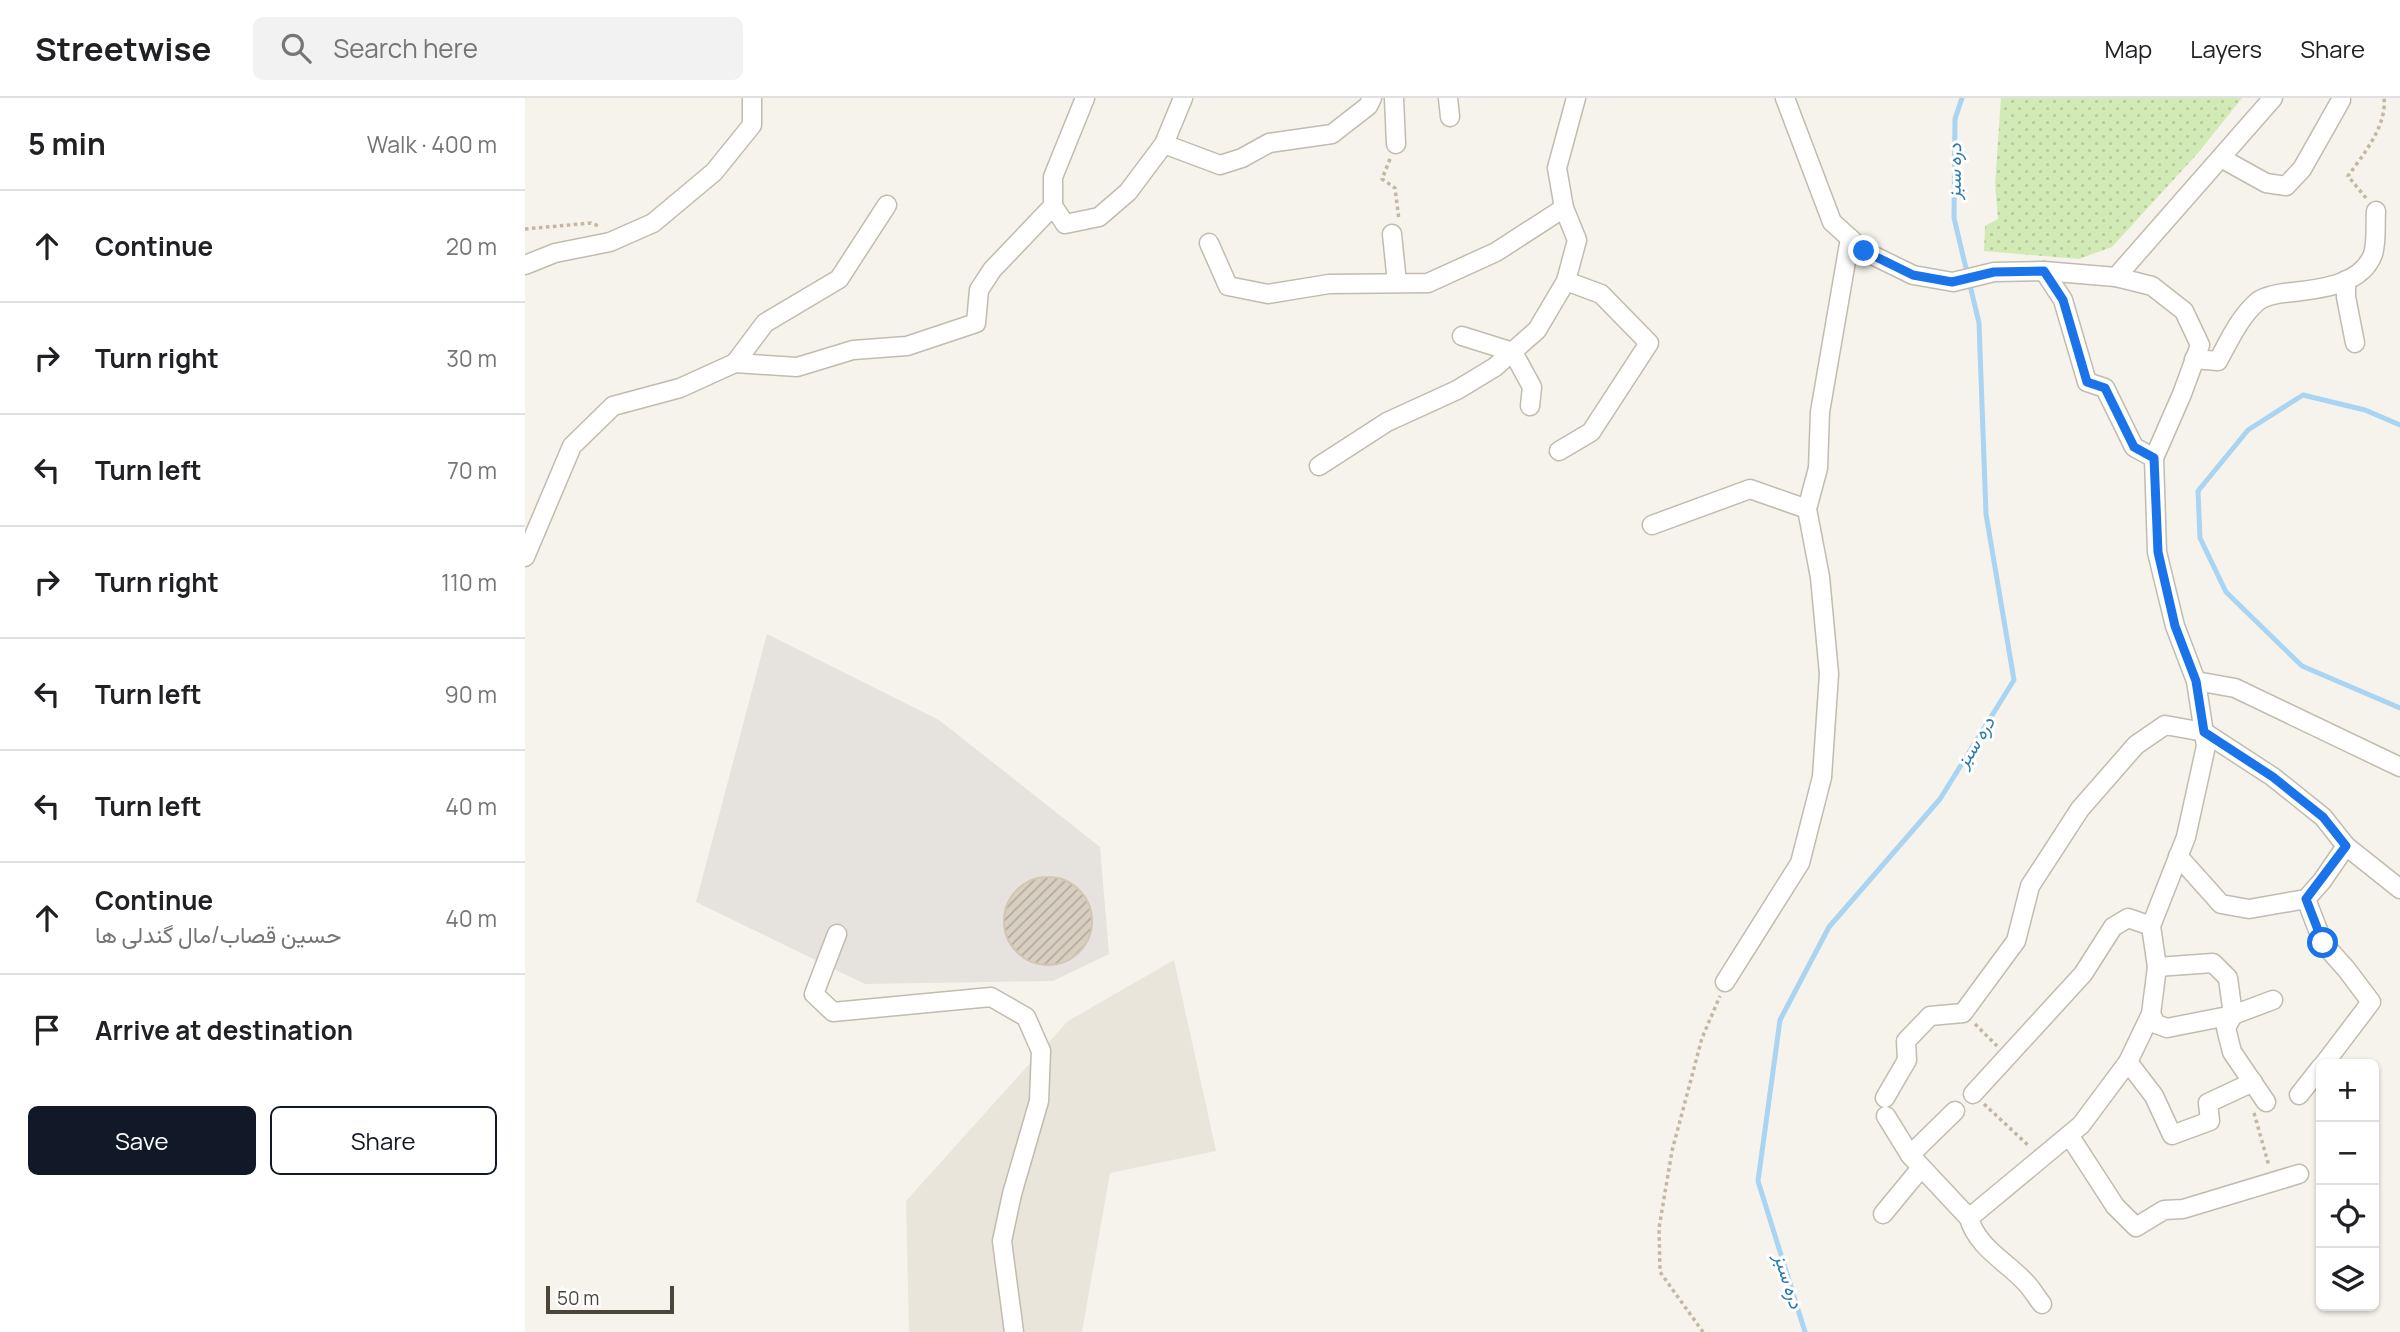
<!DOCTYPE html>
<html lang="en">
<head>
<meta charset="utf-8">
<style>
  :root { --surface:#fff; --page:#f2f2f2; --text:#202124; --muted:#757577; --line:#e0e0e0; --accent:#111827 }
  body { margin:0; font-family:Manrope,Vazirmatn,sans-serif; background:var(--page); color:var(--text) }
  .controls { position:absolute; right:21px; bottom:21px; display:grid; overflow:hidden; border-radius:10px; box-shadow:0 2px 5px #0004 }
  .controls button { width:63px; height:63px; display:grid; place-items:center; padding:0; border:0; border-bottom:2px solid var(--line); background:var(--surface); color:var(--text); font:35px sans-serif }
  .scale { position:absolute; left:21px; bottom:18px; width:128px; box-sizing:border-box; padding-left:7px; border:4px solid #4b4439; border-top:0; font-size:19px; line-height:24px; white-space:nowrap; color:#4b4439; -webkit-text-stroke:5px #fff; paint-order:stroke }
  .stop { position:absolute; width:21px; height:21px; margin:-16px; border:5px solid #1a73e8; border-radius:50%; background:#fff }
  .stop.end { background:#1a73e8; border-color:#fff; box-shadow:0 2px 7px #0008 }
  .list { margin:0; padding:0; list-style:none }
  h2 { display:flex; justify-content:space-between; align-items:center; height:91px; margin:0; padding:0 28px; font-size:30px }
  h2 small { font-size:23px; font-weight:400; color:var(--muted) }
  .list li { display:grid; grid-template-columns:46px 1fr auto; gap:21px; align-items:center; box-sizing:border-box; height:112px; padding:0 28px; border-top:2px solid var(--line) }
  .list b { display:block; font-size:26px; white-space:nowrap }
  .list p { margin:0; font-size:23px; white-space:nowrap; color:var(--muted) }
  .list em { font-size:23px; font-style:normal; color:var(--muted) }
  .actions { display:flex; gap:14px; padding:21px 28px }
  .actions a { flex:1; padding:16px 0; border:2px solid var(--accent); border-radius:10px; text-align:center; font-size:24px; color:var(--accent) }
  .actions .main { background:var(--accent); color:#fff }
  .icon { flex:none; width:38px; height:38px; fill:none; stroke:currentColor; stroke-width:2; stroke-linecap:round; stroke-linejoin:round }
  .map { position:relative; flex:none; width:1875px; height:1234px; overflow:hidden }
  header { display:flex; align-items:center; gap:42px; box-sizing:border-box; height:98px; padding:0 35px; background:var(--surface); border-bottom:2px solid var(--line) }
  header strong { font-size:33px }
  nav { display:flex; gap:38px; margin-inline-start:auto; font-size:24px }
  .search { width:490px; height:63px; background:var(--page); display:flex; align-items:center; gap:18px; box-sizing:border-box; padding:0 24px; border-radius:10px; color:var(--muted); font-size:26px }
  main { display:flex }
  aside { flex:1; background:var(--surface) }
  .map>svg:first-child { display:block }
  .residential { fill:#eae5da }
  .industrial { fill:#e6e2dd }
  .park { fill:url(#park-dots) }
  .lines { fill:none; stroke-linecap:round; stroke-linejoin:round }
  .stream { stroke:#a9d4f2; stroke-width:5 }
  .building { fill:url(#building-hatch); stroke:#d3c7b4; stroke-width:2 }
  .minor-casing { stroke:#c2bbae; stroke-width:21 }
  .path { stroke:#c4b79f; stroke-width:3.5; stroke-dasharray:3.5 3.5; stroke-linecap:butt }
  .minor { stroke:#fff; stroke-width:18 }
  .route { stroke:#1a73e8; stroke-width:9 }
  .labels { text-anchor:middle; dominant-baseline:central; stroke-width:6; stroke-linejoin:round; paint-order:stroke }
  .water-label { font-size:19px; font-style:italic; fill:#2e7ab2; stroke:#fff }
</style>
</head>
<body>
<header>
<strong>Streetwise</strong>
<div class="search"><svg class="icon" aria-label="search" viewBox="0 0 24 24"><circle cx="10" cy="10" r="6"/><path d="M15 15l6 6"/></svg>Search here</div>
<nav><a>Map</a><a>Layers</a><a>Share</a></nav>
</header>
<main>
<aside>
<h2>5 min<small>Walk · 400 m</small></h2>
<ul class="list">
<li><svg class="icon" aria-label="ahead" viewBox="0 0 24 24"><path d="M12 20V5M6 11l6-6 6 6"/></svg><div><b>Continue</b></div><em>20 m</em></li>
<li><svg class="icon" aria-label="right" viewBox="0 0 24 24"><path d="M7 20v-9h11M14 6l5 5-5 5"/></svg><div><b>Turn right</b></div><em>30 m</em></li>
<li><svg class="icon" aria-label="left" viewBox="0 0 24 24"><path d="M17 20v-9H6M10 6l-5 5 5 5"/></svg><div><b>Turn left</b></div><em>70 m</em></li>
<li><svg class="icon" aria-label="right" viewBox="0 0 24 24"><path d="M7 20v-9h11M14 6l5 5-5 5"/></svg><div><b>Turn right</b></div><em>110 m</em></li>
<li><svg class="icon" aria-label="left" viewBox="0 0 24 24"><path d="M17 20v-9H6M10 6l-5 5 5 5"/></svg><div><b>Turn left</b></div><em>90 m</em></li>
<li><svg class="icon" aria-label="left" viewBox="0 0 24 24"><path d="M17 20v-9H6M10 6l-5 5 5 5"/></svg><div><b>Turn left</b></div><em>40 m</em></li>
<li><svg class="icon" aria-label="ahead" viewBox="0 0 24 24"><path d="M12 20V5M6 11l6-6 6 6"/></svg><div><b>Continue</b><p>حسین قصاب/مال گندلی ها</p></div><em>40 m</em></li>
<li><svg class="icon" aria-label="arrive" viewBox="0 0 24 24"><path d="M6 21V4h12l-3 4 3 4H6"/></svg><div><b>Arrive at destination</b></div></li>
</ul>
<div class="actions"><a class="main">Save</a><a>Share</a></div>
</aside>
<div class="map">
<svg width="1875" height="1234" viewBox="0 0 1875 1234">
  <defs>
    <pattern id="park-dots" width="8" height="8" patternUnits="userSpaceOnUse" patternTransform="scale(1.75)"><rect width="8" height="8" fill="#d2eab5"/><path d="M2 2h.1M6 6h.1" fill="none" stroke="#b6ca9c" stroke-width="1.8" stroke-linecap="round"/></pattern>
    <pattern id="building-hatch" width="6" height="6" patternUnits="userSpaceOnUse" patternTransform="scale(1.75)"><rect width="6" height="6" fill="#d8cfc1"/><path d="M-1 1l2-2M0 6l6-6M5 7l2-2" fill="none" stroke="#b1aa9e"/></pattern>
  </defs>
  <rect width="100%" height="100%" fill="#f6f3ec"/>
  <polygon class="residential" points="649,862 691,1053 585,1075 557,1234 384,1234 381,1103 543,923"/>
  <polygon class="industrial" points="242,536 414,622 575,749 584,856 528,883 340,886 171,804"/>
  <polygon class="park" points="1476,0 1717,0 1673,55 1587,149 1554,161 1459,153 1460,128 1473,121 1470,87"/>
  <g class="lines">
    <g class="stream">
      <polyline points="1875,327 1840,312 1778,297 1723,332 1673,393 1675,440 1701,494 1777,568 1875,610"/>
      <polyline points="1280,1234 1233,1083 1255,922 1304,829 1415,701 1489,582 1461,416 1454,225 1429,120 1430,21 1437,0"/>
    </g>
  </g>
  <circle class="building" cx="523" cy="823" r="44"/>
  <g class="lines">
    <g class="minor-casing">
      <g id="minor">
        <polyline points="658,0 639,46 695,67 717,60 744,45 807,36 843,8 847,0"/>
        <polyline points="869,0 871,46"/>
        <polyline points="923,0 925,19"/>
        <polyline points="1260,0 1307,124 1339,153 1388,177 1428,184 1469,174 1519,173 1591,179 1748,0"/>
        <polyline points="1696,60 1741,85 1761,88 1777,71 1816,2"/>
        <polyline points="528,108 528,79 560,0"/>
        <polyline points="867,136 872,185"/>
        <polyline points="684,145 703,188 743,196 804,186 903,185 971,154 1039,110 1032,70 1051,0"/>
        <polyline points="0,167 30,155 85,144 128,125 189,74 227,27 227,0"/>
        <polyline points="1519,173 1538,202 1562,284 1580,290 1609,349 1629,360"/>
        <polyline points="1821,182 1821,199 1830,245"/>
        <polyline points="937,238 988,254 1007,289 1005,308"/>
        <path d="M 1669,261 L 1693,263 C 1704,243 1714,220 1732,204 C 1740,197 1757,195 1768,194 C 1794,191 1837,187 1848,156 C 1852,144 1850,126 1851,113"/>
        <polyline points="210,265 240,225 314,181 362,107"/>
        <polyline points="1034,353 1066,334 1124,245 1076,196 1041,183"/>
        <polyline points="794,368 862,324 932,292 970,269 1012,232 1041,183 1052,142 1039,110"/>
        <polyline points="1127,427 1225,391 1282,411"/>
        <polyline points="0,459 47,348 88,308 155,290 210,265 272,269 328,252 382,248 451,225 454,192 467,172 528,108 540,126 574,119 603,94 639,46"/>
        <polyline points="1671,583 1710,590 1875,669"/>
        <polyline points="1821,748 1875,791"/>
        <polyline points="1653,758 1696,806 1724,811 1781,801"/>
        <polyline points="312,836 289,896 308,914 466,899 501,919 516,953 514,1003 487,1096 477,1143 489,1234"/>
        <polyline points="1632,869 1688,865 1703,880 1708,917 1748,902"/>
        <polyline points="1200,884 1275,765 1297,679 1304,576 1295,479 1282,411 1293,370 1295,314 1325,140"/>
        <polyline points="1626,916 1631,926 1642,930 1708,917"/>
        <polyline points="1708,917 1701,930 1707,954 1741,1004"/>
        <polyline points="1603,964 1629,998 1647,1037 1685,1023 1683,1005 1728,984"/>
        <polyline points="1448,996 1558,876 1588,829 1603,820 1626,828"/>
        <polyline points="1774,997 1796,969"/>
        <polyline points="1360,1000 1382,962 1381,943 1405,918 1438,915 1491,843 1505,788 1555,711 1611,647 1640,627 1679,634 1748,679 1798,719 1821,748 1797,783 1781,801 1798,845 1822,872 1846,904 1799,966"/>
        <path d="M 1430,1013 L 1385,1057 L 1444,1120 C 1452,1150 1484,1165 1503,1187 C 1508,1193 1512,1200 1517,1206"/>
        <polyline points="1361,1018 1385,1057"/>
        <polyline points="1544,1037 1590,1108 1611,1129 1639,1112 1658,1111 1774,1076"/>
        <polyline points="1358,1116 1396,1070"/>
        <polyline points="1444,1120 1556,1027 1603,964 1626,916 1632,869 1626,828 1661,739 1681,648 1671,583 1650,528 1632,454 1629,360 1657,296 1675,247 1659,213 1627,188 1591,179"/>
      </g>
    </g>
    <g class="path">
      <polyline points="865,61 857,81 870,90 874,122"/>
      <path d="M 1841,100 L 1823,78 C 1838,57 1862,28 1859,0"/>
      <polyline points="0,131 66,125 74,128"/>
      <polyline points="1450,926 1472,948"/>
      <polyline points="1459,1006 1505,1049"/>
      <polyline points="1729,1015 1744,1068"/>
      <polyline points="1178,1234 1135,1174 1134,1130 1147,1053 1177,940 1195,898"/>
    </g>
    <use href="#minor" class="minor"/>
  </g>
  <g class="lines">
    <polyline class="route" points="1339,153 1388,177 1427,184 1469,174 1519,173 1538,202 1562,284 1580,290 1609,349 1629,360 1633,454 1650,528 1671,583 1679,634 1748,679 1798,719 1821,748 1781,801 1798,845"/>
  </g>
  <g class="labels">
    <g class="water-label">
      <text transform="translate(1429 73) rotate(-89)">دره سبز</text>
      <text transform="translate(1450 644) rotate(-58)">دره سبز</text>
      <text transform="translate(1264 1183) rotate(73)">دره سبز</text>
    </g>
  </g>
</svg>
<div class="controls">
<button>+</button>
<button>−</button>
<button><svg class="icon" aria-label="locate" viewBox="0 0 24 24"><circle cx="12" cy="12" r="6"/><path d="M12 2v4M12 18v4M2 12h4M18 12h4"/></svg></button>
<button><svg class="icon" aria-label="layers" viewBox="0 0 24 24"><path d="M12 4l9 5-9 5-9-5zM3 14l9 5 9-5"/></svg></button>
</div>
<div class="scale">50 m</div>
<div class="stop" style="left:1798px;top:845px"></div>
<div class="stop end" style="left:1339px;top:153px"></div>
</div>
</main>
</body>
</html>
